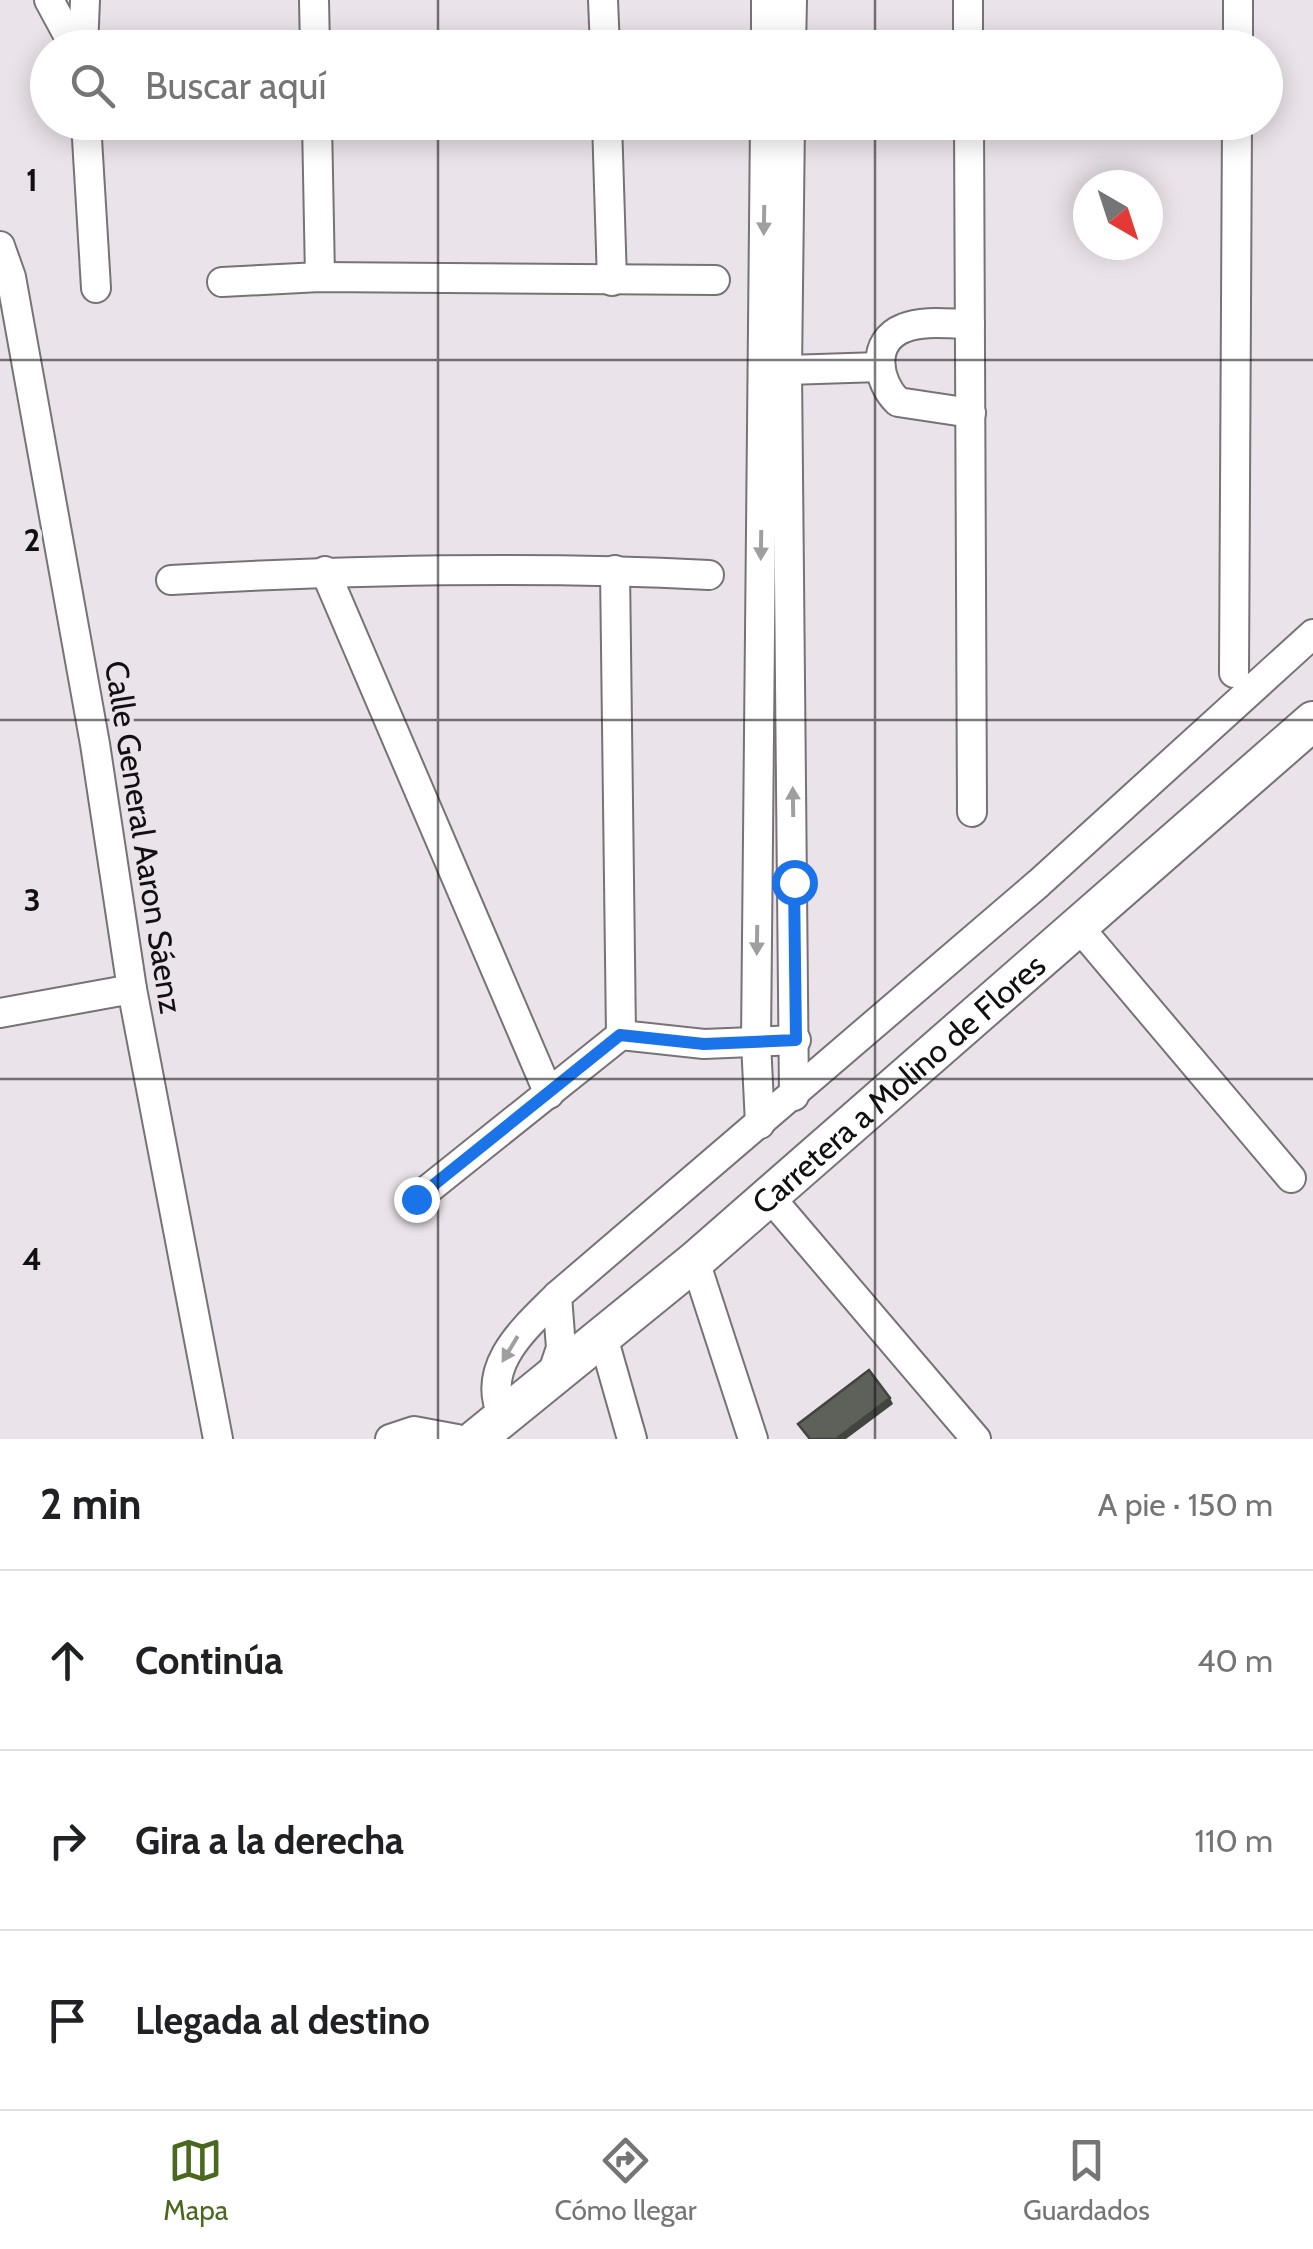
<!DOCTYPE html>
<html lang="es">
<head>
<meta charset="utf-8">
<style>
  :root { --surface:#fff; --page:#f6f6f6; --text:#202124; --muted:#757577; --line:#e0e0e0; --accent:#4a691e }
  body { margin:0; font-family:Cabin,sans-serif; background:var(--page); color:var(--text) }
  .compass { position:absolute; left:1073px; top:170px; width:90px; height:90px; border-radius:50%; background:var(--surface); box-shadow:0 5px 25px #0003; rotate:141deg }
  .stop { position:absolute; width:30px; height:30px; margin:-22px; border:8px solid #1a73e8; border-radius:50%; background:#fff }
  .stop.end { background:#1a73e8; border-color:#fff; box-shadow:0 2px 10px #0008 }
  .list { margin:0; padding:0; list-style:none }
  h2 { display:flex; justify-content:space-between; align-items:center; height:130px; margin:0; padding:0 40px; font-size:42px }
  h2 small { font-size:32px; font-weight:400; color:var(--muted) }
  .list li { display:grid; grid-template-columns:65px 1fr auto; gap:30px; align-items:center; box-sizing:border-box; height:180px; padding:0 40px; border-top:2px solid var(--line) }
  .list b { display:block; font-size:38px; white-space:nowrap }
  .list em { font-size:32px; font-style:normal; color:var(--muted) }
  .icon { flex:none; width:55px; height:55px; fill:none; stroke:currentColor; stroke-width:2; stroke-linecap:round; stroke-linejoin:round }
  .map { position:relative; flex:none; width:1313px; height:1439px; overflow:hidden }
  .search { position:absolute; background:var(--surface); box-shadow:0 5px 25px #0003; left:30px; right:30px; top:30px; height:110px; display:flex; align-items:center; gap:25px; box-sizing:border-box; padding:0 35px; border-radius:55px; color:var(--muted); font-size:38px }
  .sheet { height:670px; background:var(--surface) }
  nav { display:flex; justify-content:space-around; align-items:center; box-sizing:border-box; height:140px; border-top:2px solid var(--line); background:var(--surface); font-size:28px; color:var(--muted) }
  nav a { display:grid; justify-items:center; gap:5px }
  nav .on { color:var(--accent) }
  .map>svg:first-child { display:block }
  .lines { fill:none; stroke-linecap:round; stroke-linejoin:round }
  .minor-casing { stroke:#787277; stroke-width:32 }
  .secondary-casing { stroke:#787277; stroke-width:42 }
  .minor { stroke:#fff; stroke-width:28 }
  .secondary { stroke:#fff; stroke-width:38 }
  .shaded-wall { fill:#41443f }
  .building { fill:#5d615a; stroke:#41443f; stroke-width:2.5 }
  .oneway { fill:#a09fa0 }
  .route { stroke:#1a73e8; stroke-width:12 }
  .grid { fill:none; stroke:#110f11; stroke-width:2.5; stroke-opacity:0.55 }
  .labels { text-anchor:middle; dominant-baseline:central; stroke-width:8; stroke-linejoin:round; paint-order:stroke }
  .street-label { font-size:32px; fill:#110f11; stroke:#eae3e9 }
  .grid-label { font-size:32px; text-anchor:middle; font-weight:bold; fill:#110f11; stroke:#eae3e9; stroke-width:8; stroke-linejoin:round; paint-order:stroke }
</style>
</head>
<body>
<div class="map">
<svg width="1313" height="1439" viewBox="0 0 1313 1439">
  <rect width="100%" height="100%" fill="#eae3e9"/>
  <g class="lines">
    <g class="minor-casing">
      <g id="minor">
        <polyline points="49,0 75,48"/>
        <polyline points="314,0 315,48"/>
        <polyline points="603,0 605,48"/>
        <polyline points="968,0 968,48"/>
        <polyline points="83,48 85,0"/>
        <polyline points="766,48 766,0"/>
        <polyline points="791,48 792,0"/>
        <polyline points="1238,48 1238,0"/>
        <polyline points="86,122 96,288"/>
        <polyline points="317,122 320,277"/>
        <polyline points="607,122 612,281"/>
        <polyline points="790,122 787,370 794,1096"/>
        <polyline points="969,122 972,812"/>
        <polyline points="0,246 11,277 95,744 132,989 218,1439"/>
        <polyline points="222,282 320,277 715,280"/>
        <path d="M 970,324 C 950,324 923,320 904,328 C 870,341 877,382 898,402 L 971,413"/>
        <polyline points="787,370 880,367"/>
        <polyline points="615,570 621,1035"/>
        <polyline points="325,571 549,1094"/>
        <path d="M 171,580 C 350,570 530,566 709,575"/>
        <polyline points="1234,673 1237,122"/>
        <polyline points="1078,926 1291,1178"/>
        <polyline points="0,1013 132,989"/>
        <polyline points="760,1124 756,1042 765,122"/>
        <polyline points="769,1196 976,1439"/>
        <polyline points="416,1199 621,1035 704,1044 796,1040"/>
        <polyline points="695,1261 753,1439"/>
        <polyline points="603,1337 632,1439"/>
        <polyline points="551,1377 561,1348 557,1296 1039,883 1313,634"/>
        <path d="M 503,1416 C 479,1367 525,1328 557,1296"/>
        <polyline points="390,1439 414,1431 457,1439"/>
      </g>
    </g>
    <g class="secondary-casing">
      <g id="secondary">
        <path id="s1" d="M 476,1439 L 695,1261 L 1313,721"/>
      </g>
    </g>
    <use href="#minor" class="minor"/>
    <use href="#secondary" class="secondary"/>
  </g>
  <polygon class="shaded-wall" points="890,1398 893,1404 846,1439 836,1439"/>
  <polygon class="building" points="869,1370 890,1398 836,1439 810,1439 798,1424"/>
  <defs><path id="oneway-solid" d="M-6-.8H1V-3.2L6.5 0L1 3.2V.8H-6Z" transform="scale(2.5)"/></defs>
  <g class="oneway">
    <use href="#oneway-solid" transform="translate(764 220) rotate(91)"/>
    <use href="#oneway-solid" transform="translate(761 545) rotate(91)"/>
    <use href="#oneway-solid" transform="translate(793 802) rotate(-91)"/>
    <use href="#oneway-solid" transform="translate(757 940) rotate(91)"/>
    <use href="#oneway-solid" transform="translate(510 1349) rotate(121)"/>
  </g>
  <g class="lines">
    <polyline class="route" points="416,1199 620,1035 704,1044 796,1040 794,882"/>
  </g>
  <path class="grid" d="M 438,0 L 438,48M 875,0 L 875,48M 438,122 L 438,1439M 875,122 L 875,1439M 0,360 L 1313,360M 0,720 L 1313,720M 0,1079 L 1313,1079"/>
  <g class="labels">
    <g class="street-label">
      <text transform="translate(144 837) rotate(81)">Calle General Aaron Sáenz</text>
      <text stroke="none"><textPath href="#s1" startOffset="552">Carretera a Molino de Flores</textPath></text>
    </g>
  </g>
  <g class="grid-label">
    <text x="32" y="191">1</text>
    <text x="32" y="551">2</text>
    <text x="32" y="911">3</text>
    <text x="32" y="1270">4</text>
  </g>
</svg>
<svg class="compass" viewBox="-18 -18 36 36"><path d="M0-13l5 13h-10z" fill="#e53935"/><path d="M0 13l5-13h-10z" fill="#757577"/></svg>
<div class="stop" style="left:794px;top:882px"></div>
<div class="stop end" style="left:416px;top:1199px"></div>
<div class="search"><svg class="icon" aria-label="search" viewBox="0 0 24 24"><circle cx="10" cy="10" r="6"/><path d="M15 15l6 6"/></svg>Buscar aquí</div>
</div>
<section class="sheet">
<h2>2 min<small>A pie · 150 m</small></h2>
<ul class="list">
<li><svg class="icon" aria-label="ahead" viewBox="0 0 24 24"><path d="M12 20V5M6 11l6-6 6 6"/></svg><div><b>Continúa</b></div><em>40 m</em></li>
<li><svg class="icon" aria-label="right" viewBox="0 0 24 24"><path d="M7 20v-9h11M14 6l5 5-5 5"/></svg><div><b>Gira a la derecha</b></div><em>110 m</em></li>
<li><svg class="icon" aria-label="arrive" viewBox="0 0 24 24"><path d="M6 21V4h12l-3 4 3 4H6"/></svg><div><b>Llegada al destino</b></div></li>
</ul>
</section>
<nav>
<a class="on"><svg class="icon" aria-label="map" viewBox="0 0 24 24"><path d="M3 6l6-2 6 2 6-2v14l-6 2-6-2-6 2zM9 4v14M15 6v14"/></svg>Mapa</a>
<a><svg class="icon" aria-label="directions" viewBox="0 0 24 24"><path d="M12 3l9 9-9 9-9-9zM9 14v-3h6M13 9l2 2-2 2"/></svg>Cómo llegar</a>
<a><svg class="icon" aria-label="saved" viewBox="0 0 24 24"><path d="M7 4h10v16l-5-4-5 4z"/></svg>Guardados</a>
</nav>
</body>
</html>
